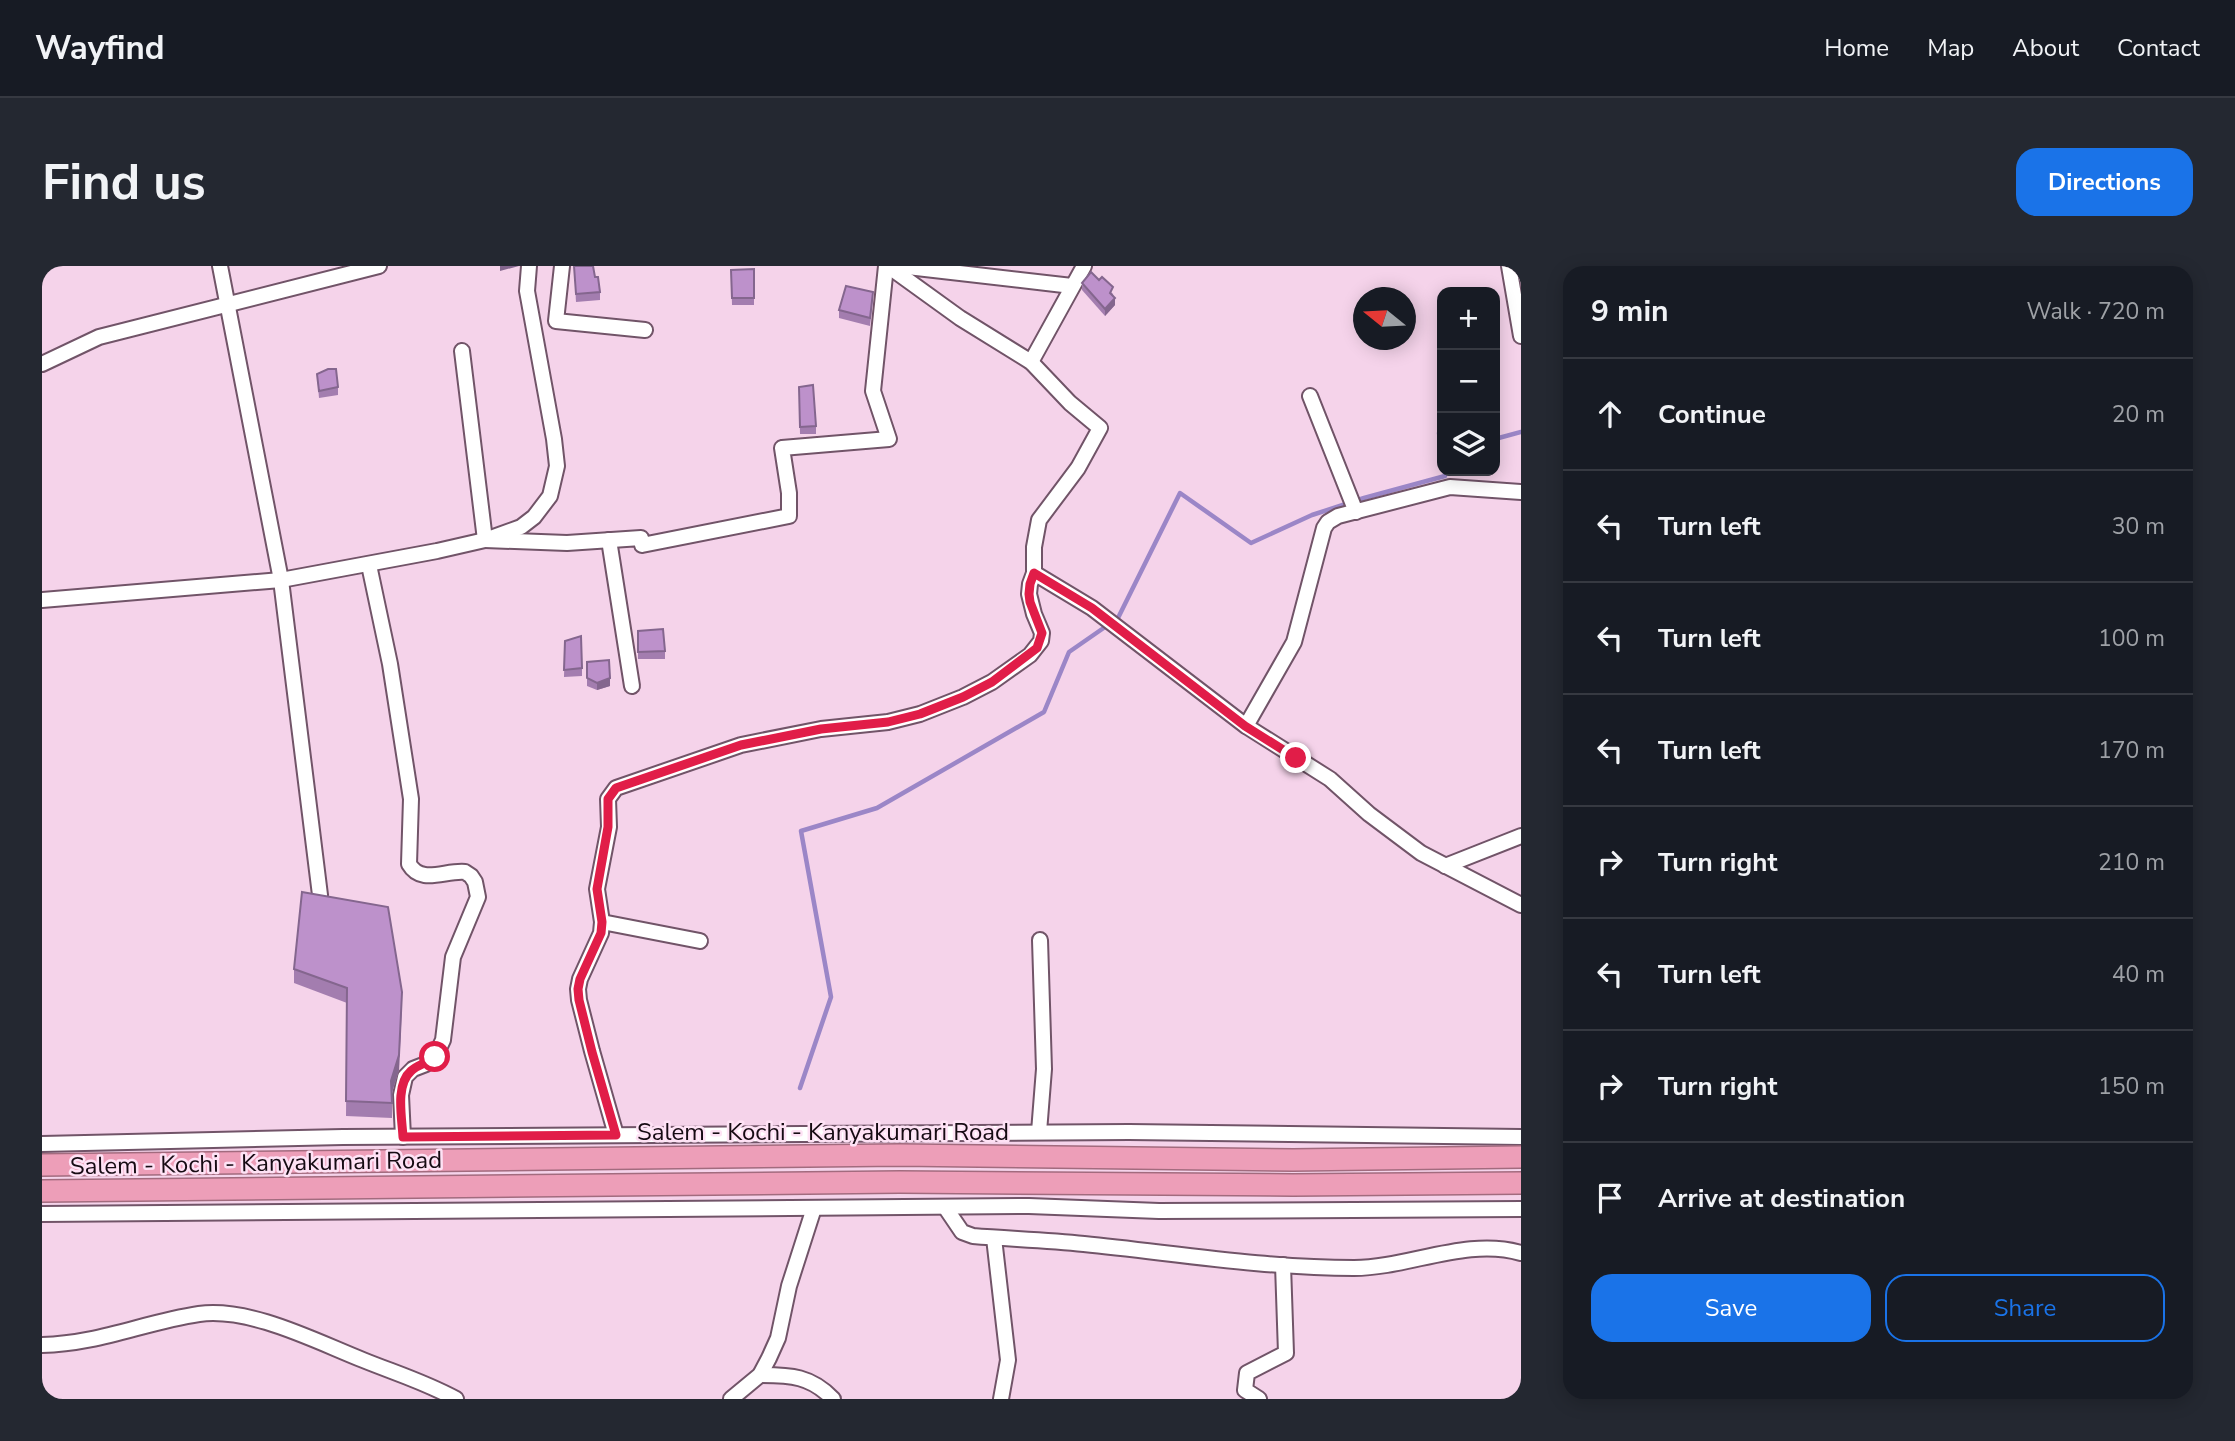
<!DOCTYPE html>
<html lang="en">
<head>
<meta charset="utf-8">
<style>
  :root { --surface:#171b24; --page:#242831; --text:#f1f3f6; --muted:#9ea1a6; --line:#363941; --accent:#1a73e8 }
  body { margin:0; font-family:"Nunito Sans",sans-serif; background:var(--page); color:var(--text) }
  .controls { position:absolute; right:21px; top:21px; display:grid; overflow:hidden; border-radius:14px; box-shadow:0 4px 18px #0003 }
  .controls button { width:63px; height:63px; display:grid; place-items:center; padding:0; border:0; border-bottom:2px solid var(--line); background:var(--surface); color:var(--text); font:35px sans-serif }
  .compass { position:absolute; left:1311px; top:21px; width:63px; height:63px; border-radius:50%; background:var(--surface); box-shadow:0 4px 18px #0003; rotate:288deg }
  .stop { position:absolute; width:21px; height:21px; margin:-16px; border:5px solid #e11d48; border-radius:50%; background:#fff }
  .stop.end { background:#e11d48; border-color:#fff; box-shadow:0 2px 7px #0008 }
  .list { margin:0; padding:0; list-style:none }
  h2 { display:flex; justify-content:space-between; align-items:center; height:91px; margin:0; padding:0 28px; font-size:30px }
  h2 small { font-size:23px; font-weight:400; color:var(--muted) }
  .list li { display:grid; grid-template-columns:46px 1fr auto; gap:21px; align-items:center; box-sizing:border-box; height:112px; padding:0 28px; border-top:2px solid var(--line) }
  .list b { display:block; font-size:26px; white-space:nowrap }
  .list em { font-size:23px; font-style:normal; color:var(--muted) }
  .actions { display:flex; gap:14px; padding:21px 28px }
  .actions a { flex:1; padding:16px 0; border:2px solid var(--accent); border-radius:21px; text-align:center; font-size:24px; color:var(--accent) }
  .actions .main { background:var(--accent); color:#fff }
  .icon { flex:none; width:38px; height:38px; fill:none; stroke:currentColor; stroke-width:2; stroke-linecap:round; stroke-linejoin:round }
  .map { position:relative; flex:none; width:1479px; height:1133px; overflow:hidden; border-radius:21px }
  header { display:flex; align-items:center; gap:42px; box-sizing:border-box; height:98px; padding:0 35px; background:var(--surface); border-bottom:2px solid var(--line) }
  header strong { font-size:33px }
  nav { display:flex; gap:38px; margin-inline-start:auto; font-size:24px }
  .intro { display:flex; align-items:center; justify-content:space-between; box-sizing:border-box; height:168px; padding:0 42px }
  h1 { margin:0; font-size:49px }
  .button { padding:18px 32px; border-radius:21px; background:var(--accent); color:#fff; font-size:24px; font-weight:700 }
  main { display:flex; gap:42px; padding:0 42px }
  aside { flex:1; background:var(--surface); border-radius:21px; box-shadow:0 4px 18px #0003 }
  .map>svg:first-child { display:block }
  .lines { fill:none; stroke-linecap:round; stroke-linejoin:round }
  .stream { stroke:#9b86c7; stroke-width:4.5 }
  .minor-casing { stroke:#715468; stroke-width:18 }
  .highway-casing { stroke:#a26b7e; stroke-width:24 }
  .minor { stroke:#fff; stroke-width:14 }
  .highway { stroke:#ed9eb8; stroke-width:21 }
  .wall { fill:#a37daf }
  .shaded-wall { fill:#84668e }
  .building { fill:#bd91cb; stroke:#84668e; stroke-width:2 }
  .route { stroke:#e11d48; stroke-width:9 }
  .labels { text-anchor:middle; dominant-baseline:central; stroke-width:5; stroke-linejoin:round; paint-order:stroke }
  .street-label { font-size:24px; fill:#160b13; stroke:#fee2f5 }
</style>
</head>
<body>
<header>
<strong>Wayfind</strong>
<nav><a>Home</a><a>Map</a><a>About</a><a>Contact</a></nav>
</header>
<div class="intro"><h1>Find us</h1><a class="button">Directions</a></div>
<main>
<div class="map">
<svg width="1479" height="1133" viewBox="0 0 1479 1133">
  <rect width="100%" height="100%" fill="#f5d3ea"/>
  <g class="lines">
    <g class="stream">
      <polyline points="1400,166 1397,167 1400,187"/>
      <polyline points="1453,173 1479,166"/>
      <polyline points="758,822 789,731 759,565 835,542 1002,446 1027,386 1076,352 1138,227 1209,277 1270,249 1322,232 1403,210 1403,205"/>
    </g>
    <g class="minor-casing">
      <g id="minor">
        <polyline points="178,0 239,314 278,629"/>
        <polyline points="520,0 514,55 603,64"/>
        <polyline points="857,0 1030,20"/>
        <polyline points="1467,0 1479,70"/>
        <polyline points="420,85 443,274 525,277 599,272 600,279 747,250 747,227 740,182 847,173 831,125 844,0"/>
        <polyline points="989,96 1042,0"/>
        <polyline points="0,98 57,71 337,0"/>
        <polyline points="1268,130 1314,246"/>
        <polyline points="567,274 590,420"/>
        <path d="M 327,299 L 348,398 L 369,533 L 367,598 C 379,619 403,604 423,606 L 429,610 L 433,616 L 436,631 L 411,691 L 401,774 L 393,791 L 384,798 L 371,803 L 363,811 L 359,829 L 361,871"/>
        <polyline points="992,307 1050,342 1204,460 1288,513 1327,548 1379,587 1479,639"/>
        <polyline points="0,334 239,314 395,285 443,274 479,261 492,251 508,230 515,200 512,173 485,25 487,0"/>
        <polyline points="1204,460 1252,376 1282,262 1286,256 1296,250 1408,221 1479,226"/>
        <polyline points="1403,600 1479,570"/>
        <polyline points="560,656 658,675"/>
        <polyline points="997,866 1002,803 998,674"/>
        <polyline points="574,869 550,785 537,734 536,723 538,713 559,667 560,656 555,623 567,561 566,533 574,522 699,479 779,463 846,456 878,448 921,431 950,416 988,389 999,375 1000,367 992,348 987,328 988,318 992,307 992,281 997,254 1036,202 1058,162 1028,137 989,96 918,52 846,0"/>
        <polyline points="0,878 301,871 1087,866 1479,871"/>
        <path d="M 903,941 L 920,966 L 931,970 C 968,973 1005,974 1042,978 C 1132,987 1221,1002 1312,1002 C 1366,1002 1425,971 1479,987"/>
        <polyline points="0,948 987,940 1117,945 1479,943"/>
        <polyline points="952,972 966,1094 959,1133"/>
        <path d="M 0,1079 C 56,1078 103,1056 157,1048 C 208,1041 273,1075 321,1094 C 353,1107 383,1116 414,1133"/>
        <path d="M 718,1109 C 749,1109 769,1110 791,1133"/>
        <polyline points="689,1133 718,1109 727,1092 736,1072 747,1020 772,942"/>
        <polyline points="1217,1133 1203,1124 1205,1107 1244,1087 1241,999"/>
      </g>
    </g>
    <g class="highway-casing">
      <g id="highway">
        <polyline points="0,899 858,889 1251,894 1479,891"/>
        <polyline points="0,925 858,916 1251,919 1479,917"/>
      </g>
    </g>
    <use href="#minor" class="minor"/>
    <use href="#highway" class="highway"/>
  </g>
  <g class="wall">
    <polygon points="532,0 553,11 558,26 558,34 534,36"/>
    <polygon points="712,3 712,39 690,39 689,4"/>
    <polygon points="1057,14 1071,28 1073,39 1063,50 1040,24 1040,17"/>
    <polygon points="831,33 828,60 797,52 797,44"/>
    <polygon points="275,108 296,121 296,129 277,132"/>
    <polygon points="757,121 774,160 774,168 758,168"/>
    <polygon points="596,365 623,385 623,393 596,393"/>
    <polygon points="523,375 540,402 540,410 522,411"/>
    <polygon points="545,396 568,420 555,424 545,420"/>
    <polygon points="252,703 360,740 357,804 350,827 350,852 304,850 305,737 252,717"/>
  </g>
  <g class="shaded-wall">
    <polygon points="458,0 477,0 458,5"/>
    <polygon points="1073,32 1073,39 1063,50 1063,43"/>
    <polygon points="568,412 568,420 555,424 555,417"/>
    <polygon points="360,726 357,804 349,829 349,815"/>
  </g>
  <g class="building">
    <polygon points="532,0 551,0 553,11 556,11 558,26 534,28"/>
    <polygon points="712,3 712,32 690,32 689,4"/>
    <polygon points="1049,6 1057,14 1060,11 1071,21 1068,27 1073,32 1063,43 1040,17"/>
    <polygon points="804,20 831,26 828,52 797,44"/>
    <polygon points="286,103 294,103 296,121 277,125 275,108"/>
    <polygon points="771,119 774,160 758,161 757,121"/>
    <polygon points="621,363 623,385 596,386 596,365"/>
    <polygon points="539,370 540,402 522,404 523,375"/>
    <polygon points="567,394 568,412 555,417 545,412 545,396"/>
    <polygon points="260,626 346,641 360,726 357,789 349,815 350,837 304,835 305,722 252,703"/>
  </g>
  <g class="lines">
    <path class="route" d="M 393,791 C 385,797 375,799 369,805 C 353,819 360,852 361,871 L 574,869 L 550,786 L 537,734 L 536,723 L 538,713 L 559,667 L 560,656 L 555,623 L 566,561 L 566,533 L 574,522 L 699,479 L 779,463 L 846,456 L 878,448 L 921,431 L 950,416 L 995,382 L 1000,367 L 988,336 L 987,328 L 988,318 L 992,307 L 1050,342 L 1203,460 L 1254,492"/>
  </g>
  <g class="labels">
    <g class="street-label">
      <text x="781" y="866">Salem - Kochi - Kanyakumari Road</text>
      <text transform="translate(214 897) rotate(-1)">Salem - Kochi - Kanyakumari Road</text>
    </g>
  </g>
</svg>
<div class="controls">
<button>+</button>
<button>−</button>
<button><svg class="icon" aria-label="layers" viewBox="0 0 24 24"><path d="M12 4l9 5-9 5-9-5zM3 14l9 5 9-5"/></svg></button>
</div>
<svg class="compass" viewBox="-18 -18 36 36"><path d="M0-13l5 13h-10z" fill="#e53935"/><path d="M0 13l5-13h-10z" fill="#9ea1a6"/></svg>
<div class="stop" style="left:393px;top:791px"></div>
<div class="stop end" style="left:1254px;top:492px"></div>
</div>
<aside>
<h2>9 min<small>Walk · 720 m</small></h2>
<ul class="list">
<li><svg class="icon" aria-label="ahead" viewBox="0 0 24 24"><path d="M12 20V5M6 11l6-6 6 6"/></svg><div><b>Continue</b></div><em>20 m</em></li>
<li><svg class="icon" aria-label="left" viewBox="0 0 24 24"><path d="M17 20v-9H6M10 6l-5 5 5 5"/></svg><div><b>Turn left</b></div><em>30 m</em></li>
<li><svg class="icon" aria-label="left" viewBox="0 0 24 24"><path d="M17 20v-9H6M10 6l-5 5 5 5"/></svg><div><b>Turn left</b></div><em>100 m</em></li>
<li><svg class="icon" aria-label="left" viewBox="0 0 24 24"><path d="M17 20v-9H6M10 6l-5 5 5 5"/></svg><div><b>Turn left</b></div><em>170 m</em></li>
<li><svg class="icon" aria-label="right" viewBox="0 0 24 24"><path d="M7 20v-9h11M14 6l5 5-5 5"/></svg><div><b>Turn right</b></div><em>210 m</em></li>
<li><svg class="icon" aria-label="left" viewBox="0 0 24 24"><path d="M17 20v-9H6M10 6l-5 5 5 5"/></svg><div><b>Turn left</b></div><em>40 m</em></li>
<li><svg class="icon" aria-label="right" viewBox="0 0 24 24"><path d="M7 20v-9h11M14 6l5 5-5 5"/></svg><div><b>Turn right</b></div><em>150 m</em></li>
<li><svg class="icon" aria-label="arrive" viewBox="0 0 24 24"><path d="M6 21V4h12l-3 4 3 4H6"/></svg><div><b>Arrive at destination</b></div></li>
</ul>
<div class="actions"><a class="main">Save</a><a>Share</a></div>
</aside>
</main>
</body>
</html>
